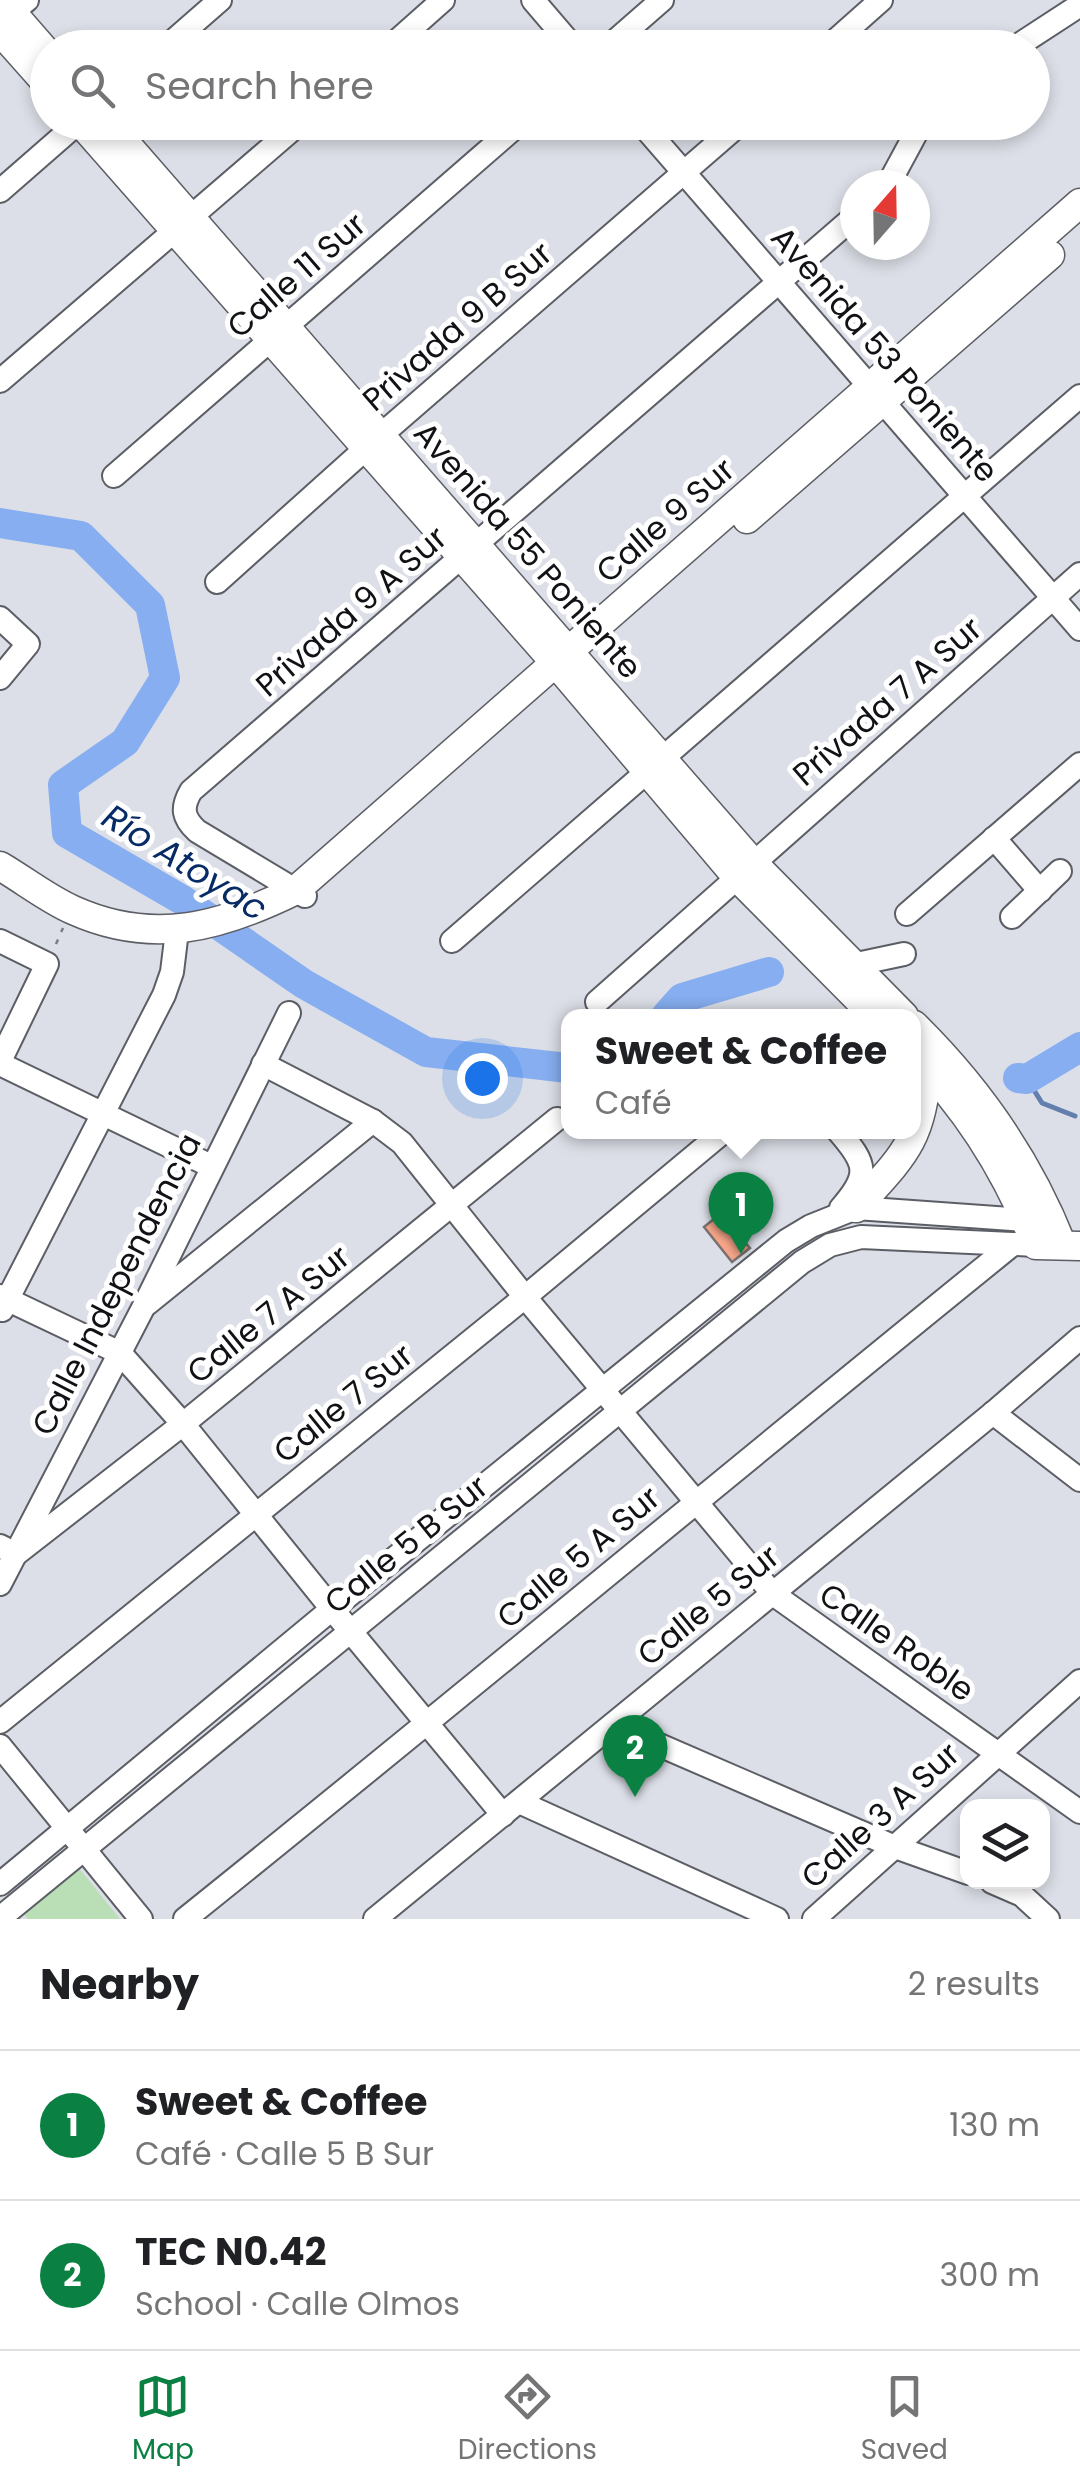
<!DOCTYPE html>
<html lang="en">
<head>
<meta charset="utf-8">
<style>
  :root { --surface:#fff; --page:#f2f2f2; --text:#202124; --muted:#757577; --line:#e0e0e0; --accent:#0b8043 }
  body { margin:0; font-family:Poppins,sans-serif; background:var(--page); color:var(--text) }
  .controls { position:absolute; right:30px; bottom:30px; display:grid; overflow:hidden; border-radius:20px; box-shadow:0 5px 15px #0003 }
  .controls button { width:90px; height:90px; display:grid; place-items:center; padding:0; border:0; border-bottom:2px solid var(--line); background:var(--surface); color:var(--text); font:50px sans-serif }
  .compass { position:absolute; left:840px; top:170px; width:90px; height:90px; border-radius:50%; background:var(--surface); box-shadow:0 5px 15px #0003; rotate:20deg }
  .you { position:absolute; left:482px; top:1078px; width:35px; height:35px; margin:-25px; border:8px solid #fff; border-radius:50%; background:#1a73e8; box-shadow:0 0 0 15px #1a73e833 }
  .badge { display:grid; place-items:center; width:65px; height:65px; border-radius:50%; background:var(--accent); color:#fff; font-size:32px; font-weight:700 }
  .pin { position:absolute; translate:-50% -82px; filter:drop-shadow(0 2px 5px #0008) }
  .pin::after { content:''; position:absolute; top:52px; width:35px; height:30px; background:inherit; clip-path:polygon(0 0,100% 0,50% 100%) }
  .popup { position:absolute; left:561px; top:1009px; width:360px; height:130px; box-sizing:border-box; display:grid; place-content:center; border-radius:20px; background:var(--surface); filter:drop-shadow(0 2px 8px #0005); font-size:32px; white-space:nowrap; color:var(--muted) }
  .popup b { font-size:38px; color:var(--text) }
  .popup::after { content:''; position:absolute; left:50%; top:100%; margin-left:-20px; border:20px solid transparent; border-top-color:var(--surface) }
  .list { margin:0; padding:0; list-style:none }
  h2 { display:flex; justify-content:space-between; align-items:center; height:130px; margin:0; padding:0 40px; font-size:42px }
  h2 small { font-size:32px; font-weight:400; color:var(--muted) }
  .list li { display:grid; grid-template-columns:65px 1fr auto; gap:30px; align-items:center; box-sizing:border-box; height:150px; padding:0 40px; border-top:2px solid var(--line) }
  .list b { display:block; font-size:38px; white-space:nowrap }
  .list p { margin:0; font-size:32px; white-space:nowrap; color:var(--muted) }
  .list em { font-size:32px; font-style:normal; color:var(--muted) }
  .icon { flex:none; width:55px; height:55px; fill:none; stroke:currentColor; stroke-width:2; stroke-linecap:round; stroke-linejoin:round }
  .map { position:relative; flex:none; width:1080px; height:1919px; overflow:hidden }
  .search { position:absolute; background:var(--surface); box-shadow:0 5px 15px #0003; left:30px; right:30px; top:30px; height:110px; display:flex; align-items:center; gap:25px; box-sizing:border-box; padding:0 35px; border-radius:55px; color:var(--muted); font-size:38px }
  .sheet { height:430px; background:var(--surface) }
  nav { display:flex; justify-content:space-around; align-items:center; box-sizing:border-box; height:140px; border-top:2px solid var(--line); background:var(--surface); font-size:28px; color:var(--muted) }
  nav a { display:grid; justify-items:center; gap:5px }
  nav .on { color:var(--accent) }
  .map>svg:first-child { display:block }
  .green { fill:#badeb6 }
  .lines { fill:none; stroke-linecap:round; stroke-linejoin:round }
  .stream { stroke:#637fae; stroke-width:5 }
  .river { stroke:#86aef0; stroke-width:30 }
  .building { fill:#f8a68a; stroke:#7a726f; stroke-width:2.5 }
  .minor-casing { stroke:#5c5e65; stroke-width:26 }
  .major-casing { stroke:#5c5e65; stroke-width:31 }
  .path { stroke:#7b7d82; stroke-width:2.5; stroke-dasharray:5 8; stroke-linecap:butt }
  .minor { stroke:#fff; stroke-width:22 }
  .major { stroke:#fff; stroke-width:28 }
  .labels { text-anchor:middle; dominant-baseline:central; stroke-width:10; stroke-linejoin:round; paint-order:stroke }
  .street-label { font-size:32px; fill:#111215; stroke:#fff }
  .water-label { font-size:35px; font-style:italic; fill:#072b64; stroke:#fff }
</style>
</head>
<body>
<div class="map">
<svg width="1080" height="1919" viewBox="0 0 1080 1919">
  <rect width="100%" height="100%" fill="#dcdfe7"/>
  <polygon class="green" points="74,1862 120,1919 28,1919 18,1907"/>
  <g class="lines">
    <polyline class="stream" points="1027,1079 1042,1103 1075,1116"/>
    <g class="river">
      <polyline points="0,523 81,536 150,605 165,678 125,742 63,785 67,833 184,901 304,984 426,1052 568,1068"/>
      <polyline points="666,1016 682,998 769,972"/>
      <polyline points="1018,1078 1027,1079 1080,1047"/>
    </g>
  </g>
  <polygon class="building" points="720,1214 750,1248 732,1262 704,1227"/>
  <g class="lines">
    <g class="minor-casing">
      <g id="minor">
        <polyline points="533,0 574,48"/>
        <polyline points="0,23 27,0"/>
        <polyline points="165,48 220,0"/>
        <polyline points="389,48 443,0"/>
        <polyline points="607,48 662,0"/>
        <polyline points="827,48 881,0"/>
        <polyline points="1014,48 1080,5"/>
        <polyline points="640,122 1080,629"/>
        <polyline points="888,185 922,122"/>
        <polyline points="0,191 79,122"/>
        <polyline points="0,381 301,122"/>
        <polyline points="114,476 521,122"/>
        <polyline points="217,582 381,435 742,122"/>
        <polyline points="0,618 28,644 0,678"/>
        <polyline points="994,838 1040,891"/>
        <path d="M 305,896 L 197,831 C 183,818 181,808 191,791 L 855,216"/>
        <polyline points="907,914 1080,764"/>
        <polyline points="1012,917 1060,871"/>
        <polyline points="0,941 47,964 0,1061"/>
        <polyline points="452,941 1080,396"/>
        <polyline points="852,965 904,954"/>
        <polyline points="597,1002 1080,574"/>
        <polyline points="0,1064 211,1166"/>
        <polyline points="263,1064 373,1121 402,1143 525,1297 773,1594 1080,1812"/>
        <path d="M 839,1132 C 867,1164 870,1175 841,1208"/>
        <polyline points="0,1296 120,1353 183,1424 332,1609 503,1815"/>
        <polyline points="147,1304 373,1121"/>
        <polyline points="2,1310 164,995 172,972 177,931"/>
        <polyline points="993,1413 1080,1480"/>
        <polyline points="0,1546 16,1554 183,1424 557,1119"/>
        <polyline points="0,1584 143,1308 289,1013"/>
        <polyline points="0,1722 525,1297 723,1132"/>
        <polyline points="613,1725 895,1847 968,1873"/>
        <polyline points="0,1746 141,1919"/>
        <polyline points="519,1802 777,1919"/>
        <polyline points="992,1882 1022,1895 1048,1919"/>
        <polyline points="0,1884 332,1609 786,1241 811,1226 856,1208 1026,1220"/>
        <polyline points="0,1918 802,1262 830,1245 861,1237 1036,1245"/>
        <path d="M 185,1919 C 463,1696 736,1468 1013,1244"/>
        <polyline points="375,1919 993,1413 1080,1338"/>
        <polyline points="814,1919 1080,1681"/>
      </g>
    </g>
    <g class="major-casing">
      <g id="major">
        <polyline points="1,0 48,54"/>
        <polyline points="0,31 48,85"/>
        <polyline points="80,122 566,675 736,876 875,1016"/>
        <polyline points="107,122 752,862 904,1016"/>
        <polyline points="747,519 1050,255"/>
        <path d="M 0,866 C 24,880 48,899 73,910 C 153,946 221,927 296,890 L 1080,203"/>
        <path d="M 914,1025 C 978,1088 1029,1161 1062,1245"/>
        <path d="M 914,1055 C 968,1109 1008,1174 1036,1245 L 1080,1246"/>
        <path d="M 856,1208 C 902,1157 923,1141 927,1068"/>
      </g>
    </g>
    <polyline class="path" points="56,944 63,928"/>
    <use href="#minor" class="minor"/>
    <use href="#major" class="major"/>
  </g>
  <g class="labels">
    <g class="street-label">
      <text transform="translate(296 275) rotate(-41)">Calle 11 Sur</text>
      <text transform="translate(457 326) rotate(-41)">Privada 9 B Sur</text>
      <text transform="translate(885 354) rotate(49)">Avenida 53 Poniente</text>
      <text transform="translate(665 520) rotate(-41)">Calle 9 Sur</text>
      <text transform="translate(528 550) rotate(49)">Avenida 55 Poniente</text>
      <text transform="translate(351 611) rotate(-41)">Privada 9 A Sur</text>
      <text transform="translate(887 701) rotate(-41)">Privada 7 A Sur</text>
      <text transform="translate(116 1284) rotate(-63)">Calle Independencia</text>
      <text transform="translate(268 1314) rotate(-39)">Calle 7 A Sur</text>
      <text transform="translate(343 1403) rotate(-39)">Calle 7 Sur</text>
      <text transform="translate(406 1544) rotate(-39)">Calle 5 B Sur</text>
      <text transform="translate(578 1557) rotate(-40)">Calle 5 A Sur</text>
      <text transform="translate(708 1605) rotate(-39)">Calle 5 Sur</text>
      <text transform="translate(897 1642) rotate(35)">Calle Roble</text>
      <text transform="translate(880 1815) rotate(-42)">Calle 3 A Sur</text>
    </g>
    <g class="water-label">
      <text transform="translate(185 862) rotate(32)">Río Atoyac</text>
    </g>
  </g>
</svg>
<div class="controls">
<button><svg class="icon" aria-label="layers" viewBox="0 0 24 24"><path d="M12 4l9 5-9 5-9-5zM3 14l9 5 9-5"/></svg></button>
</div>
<svg class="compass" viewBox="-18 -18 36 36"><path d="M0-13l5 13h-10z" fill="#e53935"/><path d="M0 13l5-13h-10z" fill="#757577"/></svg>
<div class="you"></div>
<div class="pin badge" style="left:741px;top:1254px">1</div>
<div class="popup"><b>Sweet &amp; Coffee</b>Café</div>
<div class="pin badge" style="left:635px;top:1797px">2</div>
<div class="search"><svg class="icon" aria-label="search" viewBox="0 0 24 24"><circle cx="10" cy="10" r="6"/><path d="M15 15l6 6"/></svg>Search here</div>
</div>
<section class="sheet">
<h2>Nearby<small>2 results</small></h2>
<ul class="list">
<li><span class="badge">1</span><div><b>Sweet &amp; Coffee</b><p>Café · Calle 5 B Sur</p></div><em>130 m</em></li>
<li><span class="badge">2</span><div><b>TEC N0.42</b><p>School · Calle Olmos</p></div><em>300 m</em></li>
</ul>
</section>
<nav>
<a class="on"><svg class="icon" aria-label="map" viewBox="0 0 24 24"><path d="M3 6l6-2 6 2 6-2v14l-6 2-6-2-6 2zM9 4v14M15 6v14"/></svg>Map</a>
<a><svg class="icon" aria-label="directions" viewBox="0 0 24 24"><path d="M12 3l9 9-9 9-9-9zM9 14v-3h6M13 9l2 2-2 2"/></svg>Directions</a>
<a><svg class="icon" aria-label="saved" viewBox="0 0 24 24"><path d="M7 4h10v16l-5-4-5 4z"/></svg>Saved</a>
</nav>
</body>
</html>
